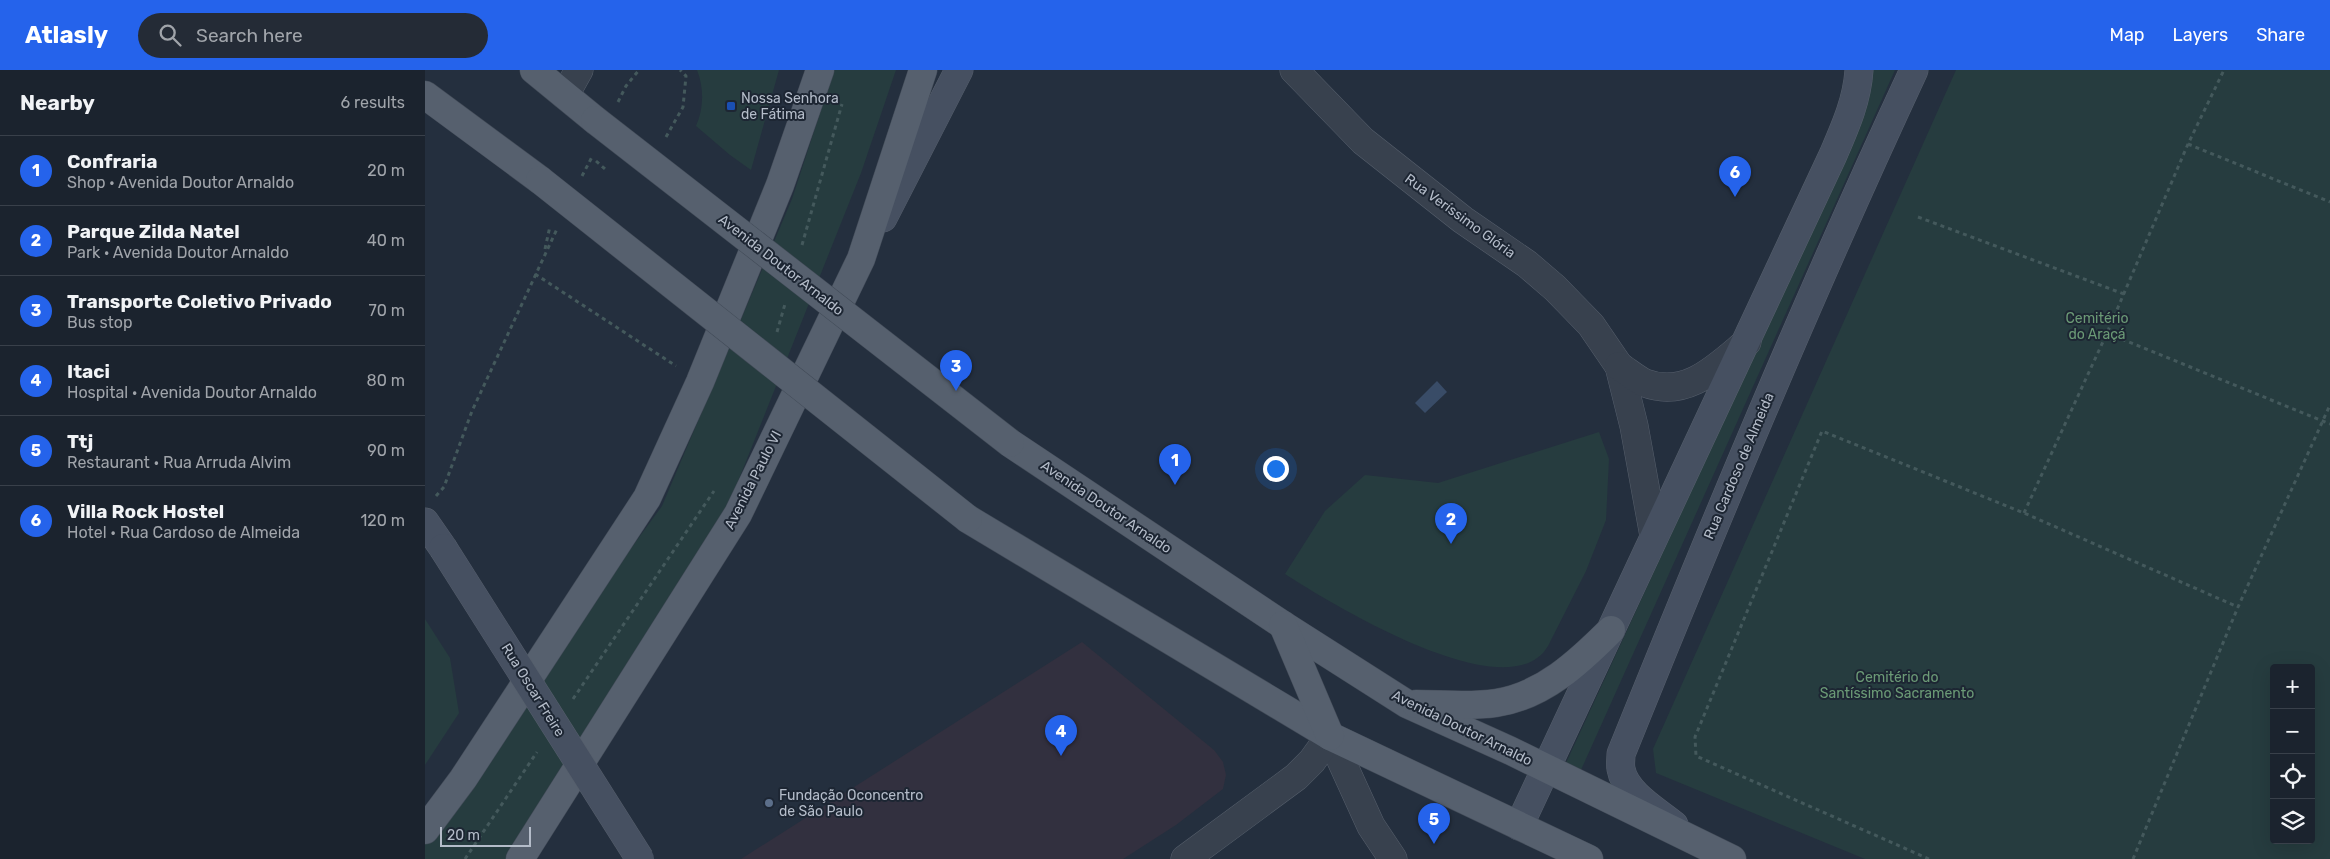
<!DOCTYPE html>
<html lang="en">
<head>
<meta charset="utf-8">
<style>
  :root { --surface:#1b232e; --page:#242b36; --text:#f1f3f6; --muted:#a0a4aa; --line:#39404a; --accent:#2563eb }
  body { margin:0; font-family:Rubik,sans-serif; background:var(--page); color:var(--text) }
  .controls { position:absolute; right:15px; bottom:15px; display:grid; overflow:hidden; border-radius:5px; box-shadow:0 5px 20px #0002 }
  .controls button { width:45px; height:45px; display:grid; place-items:center; padding:0; border:0; border-bottom:1px solid var(--line); background:var(--surface); color:var(--text); font:25px sans-serif }
  .scale { position:absolute; left:15px; bottom:12px; width:91px; box-sizing:border-box; padding-left:5px; border:2px solid #b4bcc9; border-top:0; font-size:14px; line-height:18px; white-space:nowrap; color:#b4bcc9; -webkit-text-stroke:4px #1d2633; paint-order:stroke }
  .you { position:absolute; left:850px; top:398px; width:18px; height:18px; margin:-12px; border:4px solid #fff; border-radius:50%; background:#1a73e8; box-shadow:0 0 0 8px #1a73e833 }
  .badge { display:grid; place-items:center; width:32px; height:32px; border-radius:50%; background:var(--accent); color:#fff; font-size:16px; font-weight:700 }
  .pin { position:absolute; translate:-50% -41px; filter:drop-shadow(0 1px 2px #0008) }
  .pin::after { content:''; position:absolute; top:26px; width:18px; height:15px; background:inherit; clip-path:polygon(0 0,100% 0,50% 100%) }
  .list { margin:0; padding:0; list-style:none }
  h2 { display:flex; justify-content:space-between; align-items:center; height:65px; margin:0; padding:0 20px; font-size:21px }
  h2 small { font-size:16px; font-weight:400; color:var(--muted) }
  .list li { display:grid; grid-template-columns:32px 1fr auto; gap:15px; align-items:center; box-sizing:border-box; height:70px; padding:0 20px; border-top:1px solid var(--line) }
  .list b { display:block; font-size:19px; white-space:nowrap }
  .list p { margin:0; font-size:16px; white-space:nowrap; color:var(--muted) }
  .list em { font-size:16px; font-style:normal; color:var(--muted) }
  .icon { flex:none; width:28px; height:28px; fill:none; stroke:currentColor; stroke-width:2; stroke-linecap:round; stroke-linejoin:round }
  .map { position:relative; flex:none; width:1905px; height:789px; overflow:hidden }
  header { display:flex; align-items:center; gap:30px; box-sizing:border-box; height:70px; padding:0 25px; background:var(--accent); color:#fff }
  header strong { font-size:24px }
  nav { display:flex; gap:28px; margin-inline-start:auto; font-size:18px }
  .search { width:350px; height:45px; background:var(--page); display:flex; align-items:center; gap:12px; box-sizing:border-box; padding:0 18px; border-radius:28px; color:var(--muted); font-size:19px }
  main { display:flex }
  aside { flex:1; background:var(--surface) }
  .map>svg:first-child { display:block }
  .medical { fill:#32303f }
  .green { fill:#263c3f; fill-rule:evenodd }
  .water { fill:#394c67 }
  .lines { fill:none; stroke-linecap:round; stroke-linejoin:round }
  .street-casing { stroke:#565f6c; stroke-width:29 }
  .secondary-casing { stroke:#565f6c; stroke-width:29 }
  .primary-casing { stroke:#414a57; stroke-width:29 }
  .path { stroke:#44595c; stroke-width:3; stroke-dasharray:4 4; stroke-linecap:butt }
  .street { stroke:#38414e; stroke-width:28 }
  .secondary { stroke:#465061; stroke-width:28 }
  .primary { stroke:#56606e; stroke-width:28 }
  .secondary-bridge-casing { stroke:#565f6c; stroke-width:29; stroke-linecap:butt }
  .primary-bridge-casing { stroke:#414a57; stroke-width:29; stroke-linecap:butt }
  .secondary-bridge { stroke:#465061; stroke-width:28 }
  .primary-bridge { stroke:#56606e; stroke-width:28 }
  .transit-dot { fill:#1a4fb4; stroke:#1d2633; stroke-width:2 }
  .service-dot { fill:#5c6f8a; stroke:#1d2633; stroke-width:2 }
  .labels { text-anchor:middle; dominant-baseline:central; stroke-width:4; stroke-linejoin:round; paint-order:stroke }
  .poi-label { font-size:14px; fill:#b4bcc9; stroke:#1d2633; text-anchor:start }
  .street-label { font-size:14px; fill:#b4bcc9; stroke:#1d2633 }
  .park-label { font-size:14px; fill:#6b9a76; stroke:#1d2633 }
</style>
</head>
<body>
<header>
<strong>Atlasly</strong>
<div class="search"><svg class="icon" aria-label="search" viewBox="0 0 24 24"><circle cx="10" cy="10" r="6"/><path d="M15 15l6 6"/></svg>Search here</div>
<nav><a>Map</a><a>Layers</a><a>Share</a></nav>
</header>
<main>
<aside>
<h2>Nearby<small>6 results</small></h2>
<ul class="list">
<li><span class="badge">1</span><div><b>Confraria</b><p>Shop · Avenida Doutor Arnaldo</p></div><em>20 m</em></li>
<li><span class="badge">2</span><div><b>Parque Zilda Natel</b><p>Park · Avenida Doutor Arnaldo</p></div><em>40 m</em></li>
<li><span class="badge">3</span><div><b>Transporte Coletivo Privado</b><p>Bus stop</p></div><em>70 m</em></li>
<li><span class="badge">4</span><div><b>Itaci</b><p>Hospital · Avenida Doutor Arnaldo</p></div><em>80 m</em></li>
<li><span class="badge">5</span><div><b>Ttj</b><p>Restaurant · Rua Arruda Alvim</p></div><em>90 m</em></li>
<li><span class="badge">6</span><div><b>Villa Rock Hostel</b><p>Hotel · Rua Cardoso de Almeida</p></div><em>120 m</em></li>
</ul>
</aside>
<div class="map">
<svg width="1905" height="789" viewBox="0 0 1905 789">
  <rect width="100%" height="100%" fill="#242f3e"/>
  <polygon class="medical" points="657,572 789,680 798,692 801,705 798,719 751,755 698,789 316,789"/>
  <g class="green">
    <path d="M 272,0 L 354,0 L 326,100 L 305,85 L 271,56 C 279,38 279,18 272,0 Z"/>
    <polygon points="409,0 471,0 436,103 302,439 95,789 0,789 0,759 237,436 367,129"/>
    <polygon points="1446,0 1470,0 1156,700 1141,693 1378,178"/>
    <path d="M 1531,0 L 1905,0 L 1905,789 L 1440,789 L 1231,703 L 1228,679 ZM 1849,598 L 1886,598 L 1886,770 L 1849,770 Z"/>
    <path d="M 1174,362 L 1184,389 L 1181,450 L 1161,501 L 1123,576 C 1084,643 905,533 860,504 L 900,441 L 940,405 L 1013,413 Z"/>
    <polygon points="0,549 25,588 34,643 0,695"/>
  </g>
  <polygon class="water" points="1012,311 1022,322 1000,343 990,333"/>
  <g class="lines">
    <g class="street-casing">
      <g id="street">
        <polyline points="869,0 938,71 1038,150 1102,194 1130,218 1166,255 1194,296 1209,356 1229,466"/>
        <polyline points="140,25 154,0"/>
        <path d="M 1194,296 C 1202,301 1211,309 1220,313 C 1262,329 1293,296 1322,272"/>
        <polyline points="905,666 946,756 968,789"/>
        <polyline points="760,789 871,707 887,691 905,666"/>
      </g>
    </g>
    <g class="secondary-casing">
      <g id="secondary">
        <polyline points="458,148 534,0"/>
        <polyline points="0,452 18,478"/>
        <path d="M 1249,755 C 1232,741 1200,723 1196,699 C 1195,694 1196,689 1196,684 C 1289,454 1384,225 1489,0"/>
        <path d="M 1094,756 L 1408,85 C 1420,57 1432,31 1434,0"/>
      </g>
    </g>
    <g class="primary-casing">
      <g id="primary">
        <polyline points="109,0 170,50"/>
        <polyline points="0,25 115,110"/>
        <polyline points="585,373 858,555 982,634 1086,681 1307,789"/>
        <polyline points="543,449 905,666 1164,789"/>
        <polyline points="858,555 905,666"/>
        <path d="M 991,634 C 1017,634 1045,637 1071,633 C 1118,626 1154,592 1186,560"/>
        <polyline points="0,760 38,709 222,428 275,312 355,115 395,0"/>
        <polyline points="95,789 313,444 436,189 498,0"/>
      </g>
    </g>
    <g class="path">
      <polyline points="193,32 201,16 214,0"/>
      <polyline points="241,67 258,37 261,6 255,0"/>
      <polyline points="1763,74 1905,132"/>
      <polyline points="171,91 180,99"/>
      <polyline points="157,106 168,85"/>
      <polyline points="1493,147 1699,224"/>
      <polyline points="377,175 417,34"/>
      <polyline points="120,179 125,156"/>
      <polyline points="110,204 251,296"/>
      <polyline points="352,262 360,234"/>
      <polyline points="1682,263 1905,354"/>
      <polyline points="11,426 19,417 47,341 132,159"/>
      <polyline points="1599,443 1682,263 1763,74 1799,0"/>
      <polyline points="148,629 289,421"/>
      <polyline points="40,789 112,682"/>
      <polyline points="1504,789 1271,686 1270,667 1397,361 1599,443 1813,537"/>
      <polyline points="1708,789 1813,537 1905,335"/>
    </g>
    <use href="#street" class="street"/>
    <use href="#secondary" class="secondary"/>
    <use href="#primary" class="primary"/>
    <g class="secondary-bridge-casing">
      <polyline id="secondary-bridge" points="18,478 215,789"/>
    </g>
    <g class="primary-bridge-casing">
      <g id="primary-bridge">
        <polyline points="170,50 585,373"/>
        <polyline points="115,110 543,449"/>
      </g>
    </g>
    <use href="#secondary-bridge" class="secondary-bridge"/>
    <use href="#primary-bridge" class="primary-bridge"/>
  </g>
  <rect class="transit-dot" x="301" y="31" width="10" height="10" rx="2.5"/>
  <circle class="service-dot" cx="344" cy="733" r="5"/>
  <g class="labels">
    <g class="poi-label">
      <text x="316" y="28">Nossa Senhora<tspan x="316" dy="16">de Fátima</tspan></text>
      <text x="354" y="725">Fundação Oconcentro<tspan x="354" dy="16">de São Paulo</tspan></text>
    </g>
    <g class="street-label">
      <text transform="translate(1035 146) rotate(36)">Rua Veríssimo Glória</text>
      <text transform="translate(356 195) rotate(38)">Avenida Doutor Arnaldo</text>
      <text transform="translate(1314 396) rotate(-67)">Rua Cardoso de Almeida</text>
      <text transform="translate(328 410) rotate(-63)">Avenida Paulo VI</text>
      <text transform="translate(681 437) rotate(34)">Avenida Doutor Arnaldo</text>
      <text transform="translate(108 620) rotate(58)">Rua Oscar Freire</text>
      <text transform="translate(1037 658) rotate(26)">Avenida Doutor Arnaldo</text>
    </g>
    <g class="park-label">
      <text x="1672" y="248">Cemitério<tspan x="1672" dy="16">do Araçá</tspan></text>
      <text x="1472" y="607">Cemitério do<tspan x="1472" dy="16">Santíssimo Sacramento</tspan></text>
    </g>
  </g>
</svg>
<div class="controls">
<button>+</button>
<button>−</button>
<button><svg class="icon" aria-label="locate" viewBox="0 0 24 24"><circle cx="12" cy="12" r="6"/><path d="M12 2v4M12 18v4M2 12h4M18 12h4"/></svg></button>
<button><svg class="icon" aria-label="layers" viewBox="0 0 24 24"><path d="M12 4l9 5-9 5-9-5zM3 14l9 5 9-5"/></svg></button>
</div>
<div class="scale">20 m</div>
<div class="you"></div>
<div class="pin badge" style="left:750px;top:415px">1</div>
<div class="pin badge" style="left:1026px;top:474px">2</div>
<div class="pin badge" style="left:531px;top:321px">3</div>
<div class="pin badge" style="left:636px;top:686px">4</div>
<div class="pin badge" style="left:1009px;top:774px">5</div>
<div class="pin badge" style="left:1310px;top:127px">6</div>
</div>
</main>
</body>
</html>
